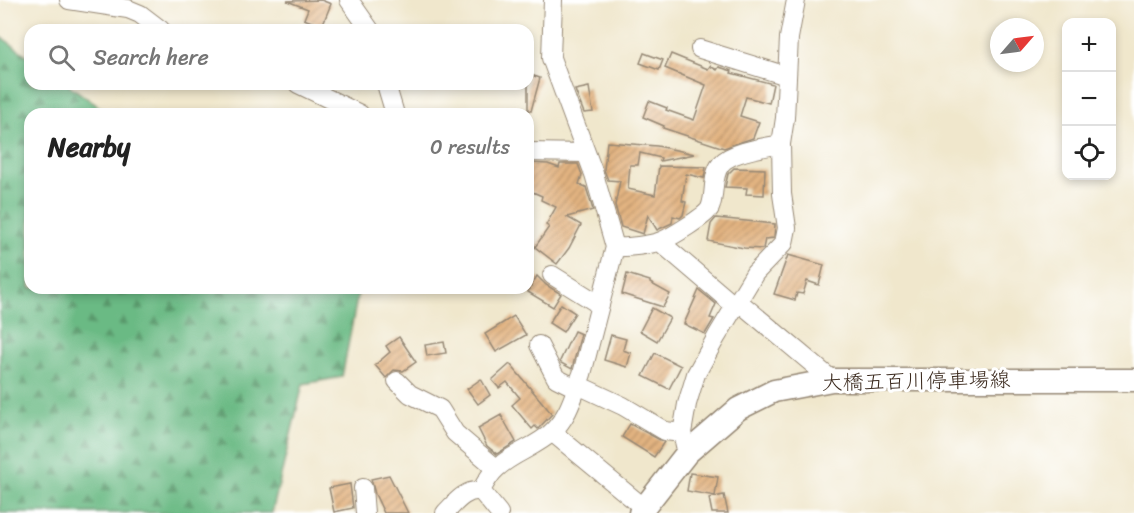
<!DOCTYPE html>
<html lang="en">
<head>
<meta charset="utf-8">
<style>
  :root { --surface:#fff; --page:#f2f2f2; --text:#222; --muted:#767676; --line:#e0e0e0 }
  body { margin:0; font-family:Sriracha,"Klee One",sans-serif; background:var(--page); color:var(--text) }
  .controls { position:absolute; right:18px; top:18px; display:grid; overflow:hidden; border-radius:12px; box-shadow:0 3px 9px #0003 }
  .controls button { width:54px; height:54px; display:grid; place-items:center; padding:0; border:0; border-bottom:2px solid var(--line); background:var(--surface); color:var(--text); font:30px sans-serif }
  .compass { position:absolute; left:990px; top:18px; width:54px; height:54px; border-radius:50%; background:var(--surface); box-shadow:0 3px 9px #0003; rotate:62deg }
  .list { margin:0; padding:0; list-style:none }
  h2 { display:flex; justify-content:space-between; align-items:center; height:78px; margin:0; padding:0 24px; font-size:26px }
  h2 small { font-size:20px; font-weight:400; color:var(--muted) }
  .icon { flex:none; width:33px; height:33px; fill:none; stroke:currentColor; stroke-width:2; stroke-linecap:round; stroke-linejoin:round }
  .map { position:relative; flex:none; width:1134px; height:513px; overflow:hidden }
  .search { position:absolute; background:var(--surface); box-shadow:0 3px 9px #0003; left:24px; top:24px; width:510px; height:66px; display:flex; align-items:center; gap:15px; box-sizing:border-box; padding:0 21px; border-radius:18px; color:var(--muted); font-size:22px }
  .panel { position:absolute; background:var(--surface); box-shadow:0 3px 9px #0003; left:24px; top:108px; width:510px; height:186px; border-radius:18px }
  .map>svg:first-child { display:block }
  .forest { fill:url(#forest-firs); stroke:#537251; stroke-width:1.5 }
  .building { fill:url(#building-hatch) }
  .lines { fill:none; stroke-linecap:round; stroke-linejoin:round }
  .minor-casing { stroke:#968875; stroke-width:20 }
  .major-casing { stroke:#968875; stroke-width:25 }
  .minor { stroke:#fff; stroke-width:18 }
  .major { stroke:#fff; stroke-width:22 }
  .labels { text-anchor:middle; dominant-baseline:central; stroke-width:6; stroke-linejoin:round; paint-order:stroke }
  .street-label { font-size:21px; fill:#3b2a1e; stroke:#fff }
</style>
</head>
<body>
<div class="map">
<svg width="1134" height="513" viewBox="0 0 1134 513">
  <defs>
    <pattern id="forest-firs" width="22" height="20" patternUnits="userSpaceOnUse" patternTransform="scale(1.5)"><rect width="22" height="20" fill="#6bba84"/><path d="M5 1l3.5 6h-7zM16 11l3.5 6h-7z" fill="#59976b"/></pattern>
    <pattern id="building-hatch" width="6" height="6" patternUnits="userSpaceOnUse" patternTransform="scale(1.5)"><rect width="6" height="6" fill="#e3b481"/><path d="M-1 1l2-2M0 6l6-6M5 7l2-2" fill="none" stroke="#b99369"/></pattern>
  </defs>
  <rect width="100%" height="100%" fill="#fff"/>
  <filter id="ink" filterUnits="userSpaceOnUse"><feTurbulence type="fractalNoise" baseFrequency=".0167" numOctaves="2"/><feDisplacementMap in="SourceGraphic" scale="12" xChannelSelector="R" yChannelSelector="G"/><feConvolveMatrix kernelMatrix="1 2 1 2 8 2 1 2 1" color-interpolation-filters="sRGB"/></filter>
  <filter id="wash" filterUnits="userSpaceOnUse"><feTurbulence type="fractalNoise" baseFrequency=".008" numOctaves="4" result="noise"/><feDisplacementMap in="SourceGraphic" scale="24" xChannelSelector="R" yChannelSelector="G"/><feGaussianBlur stdDeviation="1.35" result="paint"/><feColorMatrix in="noise" values="0 0 0 0 0 0 0 0 0 0 0 0 0 0 0 0 0 1.4 0 .05"/><feComposite in="paint" operator="in"/></filter>
  <g filter="url(#wash)">
    <rect width="100%" height="100%" fill="#f0e7cc"/>
    <polygon class="forest" points="0,36 30,58 30,84 67,84 109,114 30,114 30,288 359,288 342,377 303,384 272,513 0,513"/>
    <g id="blocks">
      <g class="building">
        <polygon points="321,0 331,4 322,26 304,19 308,9 287,1"/>
        <polygon points="644,53 663,60 659,70 640,63"/>
        <polygon points="671,54 708,69 710,66 717,70 719,67 732,71 731,73 773,84 769,103 746,97 740,116 759,122 753,138 724,148 663,128 664,126 643,117 649,101 667,108 666,110 694,120 706,85 665,68"/>
        <polygon points="528,74 540,78 531,111 528,110"/>
        <polygon points="589,87 593,112 584,113 575,90"/>
        <polygon points="607,142 657,146 695,154 660,161 661,158 640,153 638,165 630,165 628,189 655,195 659,166 706,167 704,178 686,174 682,201 686,202 683,215 680,218 673,216 672,223 657,230 648,215 643,234 621,227 615,205 620,181 608,180 604,170"/>
        <polygon points="528,163 548,164 559,168 560,164 578,164 582,175 579,184 586,187 593,210 567,217 581,225 569,248 557,264 535,247 549,227 546,225 556,207 541,200 542,196 528,190"/>
        <polygon points="734,168 765,169 764,195 746,194 747,188 725,187 728,174"/>
        <polygon points="716,218 775,224 774,238 765,239 763,249 744,248 708,241 711,224"/>
        <polygon points="788,255 824,265 819,285 807,281 803,294 797,293 795,300 774,294"/>
        <polygon points="627,274 650,281 650,283 670,294 663,307 622,294"/>
        <polygon points="537,276 546,285 561,294 553,307 528,292"/>
        <polygon points="699,290 716,304 710,318 714,319 705,334 684,324"/>
        <polygon points="561,304 575,313 563,332 549,323"/>
        <polygon points="652,308 670,318 657,341 640,331"/>
        <polygon points="514,316 526,335 496,352 485,334"/>
        <polygon points="574,331 581,334 572,369 561,363 560,361"/>
        <polygon points="611,335 626,339 623,350 631,353 627,367 604,360"/>
        <polygon points="399,337 416,362 403,371 394,370 386,378 375,365 390,352 386,346"/>
        <polygon points="444,342 446,353 427,356 425,345"/>
        <polygon points="655,353 681,366 669,389 643,376"/>
        <polygon points="510,364 552,414 538,429 535,426 532,429 512,405 520,398 507,382 499,388 492,380"/>
        <polygon points="481,379 490,395 478,404 467,389"/>
        <polygon points="501,415 516,442 497,454 487,446 478,428"/>
        <polygon points="630,424 664,442 654,457 622,437"/>
        <polygon points="690,473 718,477 715,496 687,491"/>
        <polygon points="389,475 408,513 384,513 375,494 371,479"/>
        <polygon points="350,484 353,508 334,512 329,488"/>
        <polygon points="724,495 728,513 712,513 709,498"/>
      </g>
    </g>
  </g>
  <g filter="url(#ink)">
    <use href="#blocks" fill-opacity="0" stroke="#968875" stroke-width="1.5"/>
    <g class="lines">
      <g class="minor-casing">
        <g id="minor">
          <polyline points="69,0 128,9 140,14 161,30"/>
          <polyline points="349,0 370,30"/>
          <polyline points="700,49 787,76"/>
          <polyline points="298,84 360,114"/>
          <polyline points="386,84 395,114"/>
          <polyline points="528,152 585,153"/>
          <polyline points="660,242 735,306"/>
          <path d="M 615,247 C 626,248 651,245 661,241 C 670,238 706,216 710,208 C 716,194 711,176 721,164 C 731,151 766,147 781,144"/>
          <polyline points="552,275 600,305"/>
          <polyline points="739,302 832,380"/>
          <polyline points="539,345 556,378 576,388"/>
          <polyline points="397,381 410,394 440,409 455,433 496,468"/>
          <polyline points="578,385 623,406 665,431 682,433"/>
          <polyline points="552,432 643,507"/>
          <polyline points="687,453 682,433 687,404 696,374 717,336 755,273 784,243 787,228 782,194 781,144 785,118 789,38 796,0"/>
          <polyline points="363,488 365,513"/>
          <path d="M 445,513 C 455,503 465,489 481,491"/>
          <path d="M 499,513 L 481,491 C 485,483 490,474 497,468 C 513,453 536,447 552,432 C 570,414 573,396 582,374 L 615,247 L 594,174 L 551,58 L 553,0"/>
        </g>
      </g>
      <g class="major-casing">
        <polyline id="major" points="640,513 687,453 738,409 774,391 832,380 1134,380"/>
      </g>
      <use href="#minor" class="minor"/>
      <use href="#major" class="major"/>
    </g>
  </g>
  <g class="labels">
    <g class="street-label">
      <text transform="translate(916 381) rotate(-1)">大橋五百川停車場線</text>
    </g>
  </g>
</svg>
<div class="controls">
<button>+</button>
<button>−</button>
<button><svg class="icon" aria-label="locate" viewBox="0 0 24 24"><circle cx="12" cy="12" r="6"/><path d="M12 2v4M12 18v4M2 12h4M18 12h4"/></svg></button>
</div>
<svg class="compass" viewBox="-18 -18 36 36"><path d="M0-13l5 13h-10z" fill="#e53935"/><path d="M0 13l5-13h-10z" fill="#767676"/></svg>
<div class="search"><svg class="icon" aria-label="search" viewBox="0 0 24 24"><circle cx="10" cy="10" r="6"/><path d="M15 15l6 6"/></svg>Search here</div>
<section class="panel">
<h2>Nearby<small>0 results</small></h2>
<ul class="list">
</ul>
</section>
</div>
</body>
</html>
